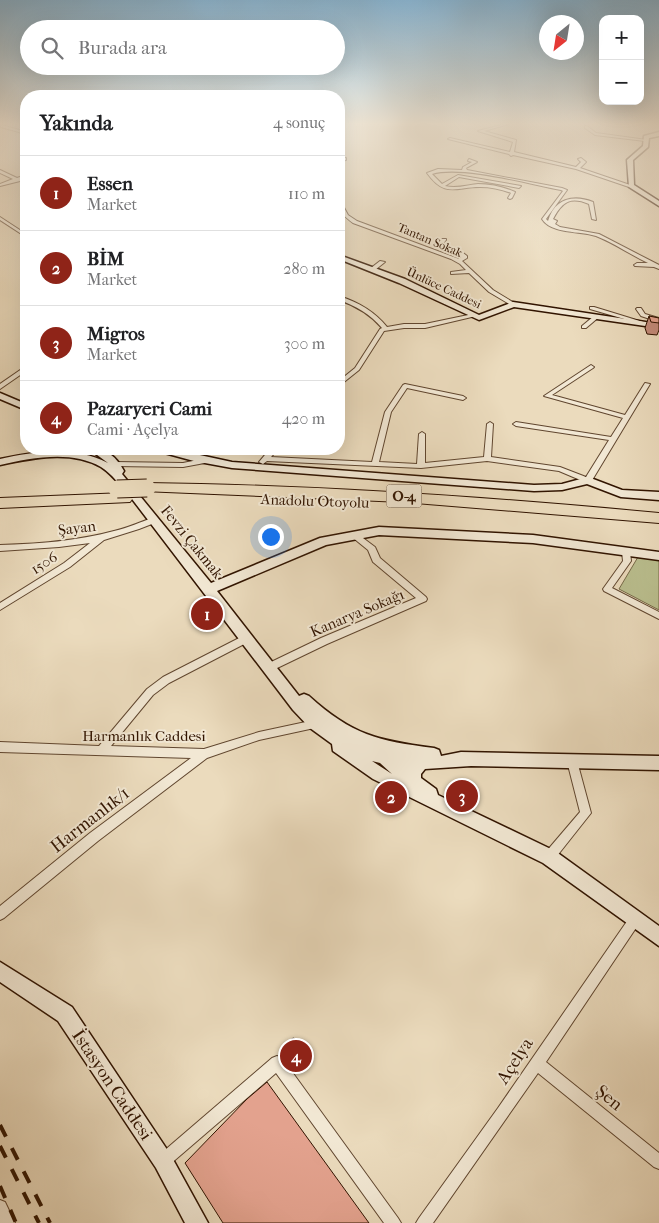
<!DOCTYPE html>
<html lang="tr">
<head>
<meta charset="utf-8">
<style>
  :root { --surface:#fff; --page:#f6f6f6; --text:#202124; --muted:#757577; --line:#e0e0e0; --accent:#8f2418 }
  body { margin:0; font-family:"IM FELL French Canon",serif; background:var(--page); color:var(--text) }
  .controls { position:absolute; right:15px; top:15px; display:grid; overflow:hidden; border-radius:10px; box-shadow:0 5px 20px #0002 }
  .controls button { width:45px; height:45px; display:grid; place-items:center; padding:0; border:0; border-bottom:1px solid var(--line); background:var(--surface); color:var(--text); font:25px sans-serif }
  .compass { position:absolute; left:539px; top:15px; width:45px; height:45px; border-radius:50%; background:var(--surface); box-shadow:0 5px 20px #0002; rotate:210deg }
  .you { position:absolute; left:270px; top:536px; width:18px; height:18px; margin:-12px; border:4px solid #fff; border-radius:50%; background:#1a73e8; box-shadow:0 0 0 8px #1a73e833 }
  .badge { display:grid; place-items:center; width:32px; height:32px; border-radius:50%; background:var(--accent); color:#fff; font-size:16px; font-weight:700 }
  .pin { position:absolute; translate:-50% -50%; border:2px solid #fff; box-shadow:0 1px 5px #0006 }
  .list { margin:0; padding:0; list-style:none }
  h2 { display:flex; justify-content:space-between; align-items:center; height:65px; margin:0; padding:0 20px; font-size:21px }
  h2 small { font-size:16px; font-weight:400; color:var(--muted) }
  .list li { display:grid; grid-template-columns:32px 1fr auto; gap:15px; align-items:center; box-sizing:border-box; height:75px; padding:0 20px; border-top:1px solid var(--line) }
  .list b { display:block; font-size:19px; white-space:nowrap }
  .list p { margin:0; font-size:16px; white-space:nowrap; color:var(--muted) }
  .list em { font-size:16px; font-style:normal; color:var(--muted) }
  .icon { flex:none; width:28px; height:28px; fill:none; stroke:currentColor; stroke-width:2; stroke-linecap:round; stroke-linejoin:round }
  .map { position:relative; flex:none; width:659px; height:1223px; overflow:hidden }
  .search { position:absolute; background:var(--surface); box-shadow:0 5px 20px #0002; left:20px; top:20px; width:325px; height:55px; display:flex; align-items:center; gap:12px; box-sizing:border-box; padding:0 18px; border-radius:28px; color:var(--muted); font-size:19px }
  .panel { position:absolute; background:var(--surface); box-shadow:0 5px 20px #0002; left:20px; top:90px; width:325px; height:365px; border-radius:20px }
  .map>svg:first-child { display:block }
  .green { fill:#babf8f; stroke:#766a48 }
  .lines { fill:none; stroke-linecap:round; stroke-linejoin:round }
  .street-casing { stroke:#60462f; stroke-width:2 }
  .secondary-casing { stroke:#311400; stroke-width:3 }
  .highway-casing { stroke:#311400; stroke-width:2 }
  .street { fill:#f2e8d4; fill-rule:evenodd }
  .secondary { fill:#f2e8d4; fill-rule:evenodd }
  .highway { fill:#ebdbbd; fill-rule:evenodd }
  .rail { stroke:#311400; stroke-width:4; stroke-dasharray:13 13; stroke-linecap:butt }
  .highway-bridge-casing { stroke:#311400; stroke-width:19; stroke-linecap:butt }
  .highway-bridge { stroke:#ebdbbd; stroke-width:17 }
  .wall { fill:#c38b7a; stroke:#311400 }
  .shaded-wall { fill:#9f7163; stroke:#311400 }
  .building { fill:#e3a28e; stroke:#311400 }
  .labels { text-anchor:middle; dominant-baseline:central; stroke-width:4; stroke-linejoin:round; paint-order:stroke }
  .far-street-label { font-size:12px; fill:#311400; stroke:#f2e8d4 }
  .shield { fill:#f2e8d4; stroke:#6b5440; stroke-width:1 }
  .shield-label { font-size:14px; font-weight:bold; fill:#311400 }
  .street-label { font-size:15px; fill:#311400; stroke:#f2e8d4 }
  .near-street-label { font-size:18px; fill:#311400; stroke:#f2e8d4 }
</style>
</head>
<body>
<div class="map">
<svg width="659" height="1223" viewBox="0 0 659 1223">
  <rect width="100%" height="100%" fill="#ebdbbd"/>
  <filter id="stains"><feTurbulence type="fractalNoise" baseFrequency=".004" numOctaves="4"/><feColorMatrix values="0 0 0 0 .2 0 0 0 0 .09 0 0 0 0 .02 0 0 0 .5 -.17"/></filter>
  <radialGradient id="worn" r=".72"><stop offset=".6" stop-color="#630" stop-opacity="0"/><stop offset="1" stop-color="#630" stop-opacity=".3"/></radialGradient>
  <polygon class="green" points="638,557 659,560 659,610 619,589"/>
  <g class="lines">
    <g class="street-casing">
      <g id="street">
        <polygon points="505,124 509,124 484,131 516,140 514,152 576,167 581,162 578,159 581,158 586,162 580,168 633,186 629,187 576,169 513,155 511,156 509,154 448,139 450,138 510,152 513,142 478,131"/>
        <polygon points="2,125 26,132 26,134 1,127"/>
        <polygon points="585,126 587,126 596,133 647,140 645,141 595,135 585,128"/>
        <polygon points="346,158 346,160 339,161 339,159"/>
        <path d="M 469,159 L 477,162 L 466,168 L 467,170 L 562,188 L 567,190 L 546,219 L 548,221 C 554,199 573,194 593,202 L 596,220 L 592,219 L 589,204 C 570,196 562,202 553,219 L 557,221 L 555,224 L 560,227 L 599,234 L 659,265 L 659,269 L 654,267 L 635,266 L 634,265 L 637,263 L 648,263 C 631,255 614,243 596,236 C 581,231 551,234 542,219 L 563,191 L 561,190 C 529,184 461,165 432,174 L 442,184 L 458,175 L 521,186 L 519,188 L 459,177 L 445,186 C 457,189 467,185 478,184 C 490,184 504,187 515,192 L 512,198 L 510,199 L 508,198 L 511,193 C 501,189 490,187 480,187 C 455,187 445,198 427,173 L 438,169 L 462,170 L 463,167 L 472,162 L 468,161 Z"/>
        <polygon points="0,170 17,178 26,175 26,177 20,181 0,186 0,184 13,179 0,173"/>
        <path d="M 339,201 L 341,202 L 348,215 L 357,221 L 459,259 L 462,257 C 452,249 445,252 437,246 L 437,244 L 442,239 L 446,239 L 446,240 L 442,245 L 443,246 L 458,249 L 467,256 L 467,258 L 462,261 L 493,290 L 516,304 L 511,305 L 489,292 L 469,273 L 451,274 L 451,272 L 466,270 L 460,264 L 451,259 L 353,223 C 345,217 338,211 339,201 Z"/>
        <polygon points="0,217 26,234 26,237 0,220"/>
        <polygon points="380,261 385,262 375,270 371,270 371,268"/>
        <path d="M 339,296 C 358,302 374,311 387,327 L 404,324 L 425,324 L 473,314 L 476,316 L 425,328 L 404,328 L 384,331 L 359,370 L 339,386 L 339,381 L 355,368 L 380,329 L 382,328 C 370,314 356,306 339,300 Z"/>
        <polygon points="590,307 594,307 643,322 638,323 590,309"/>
        <polygon points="637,308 641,308 645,314 659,318 659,322 641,316 636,309"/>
        <polygon points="594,316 599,317 586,328 582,328 582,326"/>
        <polygon points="591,365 594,367 593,368 552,395 625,415 645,383 650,384 591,482 585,482 559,471 487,461 421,468 267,461 263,464 259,462 270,449 278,449 271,457 372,462 385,412 403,385 405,384 463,396 466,398 463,400 407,388 391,412 379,462 417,464 419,434 422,432 425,434 425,463 484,457 487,424 490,422 493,424 491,457 560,467 586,477 609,440 516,426 513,424 516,422 611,437 623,418 544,396"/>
        <polygon points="26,366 26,371 0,389 0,384"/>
        <polygon points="207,458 210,458 210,462 183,467 115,466 111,464 115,462 183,463"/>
        <path d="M 154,517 L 158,520 L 157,522 L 139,529 L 104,540 L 70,567 L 0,610 L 0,603 L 64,563 L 90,543 L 59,547 L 0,551 L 0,545 C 38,544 77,541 114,531 C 128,528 141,522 154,517 Z"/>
        <polygon points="355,532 375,547 380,558 426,597 427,599 426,601 327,644 273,670 270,671 267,670 265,667 267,664 321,638 416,598 373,562 368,550 352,537 351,535"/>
        <polygon points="626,549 630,552 631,561 612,588 659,612 659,619 604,591 603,589 623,561 622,552"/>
        <polygon points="247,634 250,635 252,638 250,641 169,683 153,695 111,746 204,749 259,732 315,720 319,721 320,724 319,727 259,740 207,758 98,841 4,918 0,920 0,906 90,833 191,758 0,752 0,742 99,746 147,689 163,677"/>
        <polygon points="572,756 576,758 577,761 591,813 553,861 549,863 545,861 543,857 545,853 580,812 567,761 568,758"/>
        <polygon points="636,912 640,914 642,918 640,922 546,1062 659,1153 659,1169 654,1167 538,1073 433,1223 416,1223 419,1218 498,1108 632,914"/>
        <polygon points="277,1056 282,1058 398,1218 401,1223 384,1223 276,1073 168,1166 163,1168 158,1166 156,1161 158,1156 272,1058"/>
        <polygon points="0,1200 5,1202 15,1223 0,1223"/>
      </g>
    </g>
    <g class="secondary-casing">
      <g id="secondary">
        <polygon points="659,132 659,136 649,138 648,147 633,160 634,185 659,201 659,206 629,187 627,160 643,146 644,136"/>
        <polygon points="339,255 405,279 479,315 513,302 659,324 659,328 514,307 479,320 399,283 339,259"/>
        <polygon points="0,393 26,404 26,410 0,399"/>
        <path d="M 89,449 C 106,448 116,456 124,471 L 122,474 L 211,583 L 320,538 L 379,527 L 533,535 L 659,552 L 659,560 L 533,543 L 379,535 L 326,545 L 217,591 L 299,696 L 304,694 L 309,696 C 352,735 378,741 434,748 L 439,750 L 441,756 L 461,752 L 659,756 L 659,770 L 471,766 L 425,769 L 421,774 L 421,778 L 436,789 L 438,795 L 555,851 L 659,926 L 659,946 L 543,863 L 373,779 L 333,751 L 332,744 L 310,728 L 293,710 L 129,495 C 120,485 112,474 101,467 C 71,450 32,458 0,465 L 0,459 C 36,451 74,446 108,463 ZM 372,761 L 380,763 L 392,774 Z"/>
        <polygon points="156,449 172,449 232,462 534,485 562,484 588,477 622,490 659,492 659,500 621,497 587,484 562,490 534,491 232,468 194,461 157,451"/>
        <polygon points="0,962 72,1007 170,1154 208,1223 185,1223 156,1168 58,1021 0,982"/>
      </g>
    </g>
    <g class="highway-casing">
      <g id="highway">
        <path d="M 147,483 C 318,485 489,497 659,513 L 659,523 L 403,502 L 142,491 L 140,488 Z"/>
        <polygon points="125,493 130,494 133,498 130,502 0,508 0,498"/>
      </g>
    </g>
    <use href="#street" class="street"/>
    <use href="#secondary" class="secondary"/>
    <use href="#highway" class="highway"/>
    <g class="rail">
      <polyline points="0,1125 50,1223"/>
      <polyline points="0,1146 39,1223"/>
      <polyline points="0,1186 16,1223"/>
    </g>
    <g class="highway-bridge-casing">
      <polyline id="highway-bridge" points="117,489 147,488"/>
    </g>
    <use href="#highway-bridge" class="highway-bridge"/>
  </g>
  <g class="wall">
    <polygon points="649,316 659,318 659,330 657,335 647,334 645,328"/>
    <polygon points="285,1053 305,1054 302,1064 294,1066 286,1057"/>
  </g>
  <polygon class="shaded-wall" points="305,1049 305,1054 302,1064 294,1066 293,1061"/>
  <g class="building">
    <polygon points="649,316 659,318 659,323 651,322"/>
    <polygon points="293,1038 300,1041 305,1049 301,1059 293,1061 285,1053 286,1044"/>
    <polygon points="267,1082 369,1223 223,1223 185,1163 247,1099"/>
  </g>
  <linearGradient id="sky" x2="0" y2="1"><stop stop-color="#88b6d5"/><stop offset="0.42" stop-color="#f6efe1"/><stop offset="1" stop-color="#f6efe1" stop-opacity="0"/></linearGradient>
  <rect width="659" height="295" fill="url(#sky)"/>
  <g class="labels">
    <g class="far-street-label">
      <text transform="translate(430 240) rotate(23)">Tantan Sokak</text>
      <text transform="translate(444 288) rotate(25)">Ünlüce Caddesi</text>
    </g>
    <rect class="shield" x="386.5" y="484.5" width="35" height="23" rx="4"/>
    <g class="shield-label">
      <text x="404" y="496">O-4</text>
    </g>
    <g class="street-label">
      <text transform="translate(315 501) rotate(2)">Anadolu Otoyolu</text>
      <text transform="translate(77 528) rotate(-7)">Şayan</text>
      <text transform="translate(192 542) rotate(51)">Fevzi Çakmak</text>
      <text transform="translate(44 563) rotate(-33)">1506</text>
      <text transform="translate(357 613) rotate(-23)">Kanarya Sokağı</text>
      <text x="144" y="736">Harmanlık Caddesi</text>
    </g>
    <g class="near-street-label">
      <text transform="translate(90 820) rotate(-38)">Harmanlık/1</text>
      <text transform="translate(515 1061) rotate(-57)">Açelya</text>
      <text transform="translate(112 1085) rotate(56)">İstasyon Caddesi</text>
      <text transform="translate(609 1098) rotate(39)">Şen</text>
    </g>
  </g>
  <rect width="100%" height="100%" filter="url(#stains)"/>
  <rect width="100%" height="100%" fill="url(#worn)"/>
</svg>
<div class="controls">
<button>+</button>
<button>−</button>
</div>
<svg class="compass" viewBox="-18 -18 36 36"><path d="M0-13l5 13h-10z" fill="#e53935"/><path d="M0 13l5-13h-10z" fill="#757577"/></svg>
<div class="you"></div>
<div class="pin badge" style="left:207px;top:614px">1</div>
<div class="pin badge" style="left:391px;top:797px">2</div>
<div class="pin badge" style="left:462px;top:796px">3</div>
<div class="pin badge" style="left:296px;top:1056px">4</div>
<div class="search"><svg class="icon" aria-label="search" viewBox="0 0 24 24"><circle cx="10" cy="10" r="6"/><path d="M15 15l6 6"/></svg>Burada ara</div>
<section class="panel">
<h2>Yakında<small>4 sonuç</small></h2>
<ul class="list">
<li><span class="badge">1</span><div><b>Essen</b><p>Market</p></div><em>110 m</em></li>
<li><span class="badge">2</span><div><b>BİM</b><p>Market</p></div><em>280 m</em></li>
<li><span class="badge">3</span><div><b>Migros</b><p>Market</p></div><em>300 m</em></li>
<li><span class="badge">4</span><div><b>Pazaryeri Cami</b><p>Cami · Açelya</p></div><em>420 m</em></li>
</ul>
</section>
</div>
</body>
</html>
